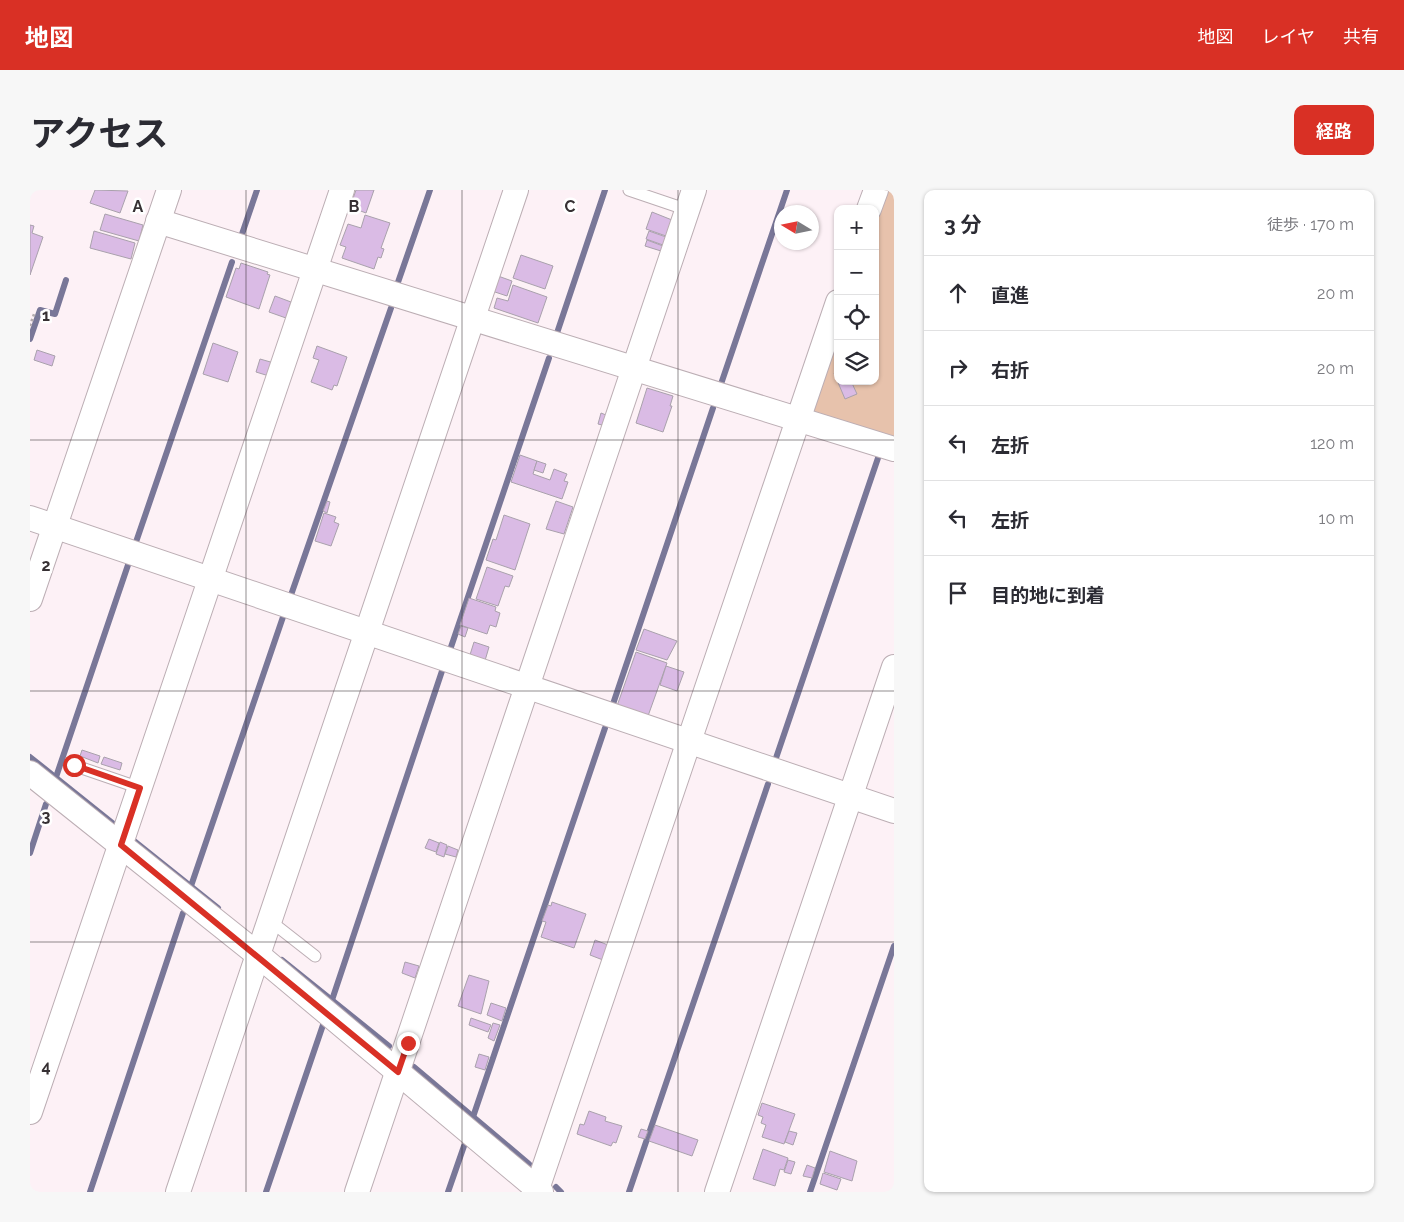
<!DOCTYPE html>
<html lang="ja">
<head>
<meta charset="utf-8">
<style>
  :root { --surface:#fff; --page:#f7f7f7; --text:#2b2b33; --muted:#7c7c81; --line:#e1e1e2; --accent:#d93025 }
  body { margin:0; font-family:Raleway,"Noto Sans JP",sans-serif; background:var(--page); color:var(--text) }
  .controls { position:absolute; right:15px; top:15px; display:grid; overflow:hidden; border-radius:10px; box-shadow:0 1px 4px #0004 }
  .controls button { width:45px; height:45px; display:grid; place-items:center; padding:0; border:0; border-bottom:1px solid var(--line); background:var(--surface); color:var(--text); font:25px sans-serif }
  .compass { position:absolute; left:744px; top:15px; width:45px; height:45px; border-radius:50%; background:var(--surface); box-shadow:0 1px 4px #0004; rotate:280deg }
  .stop { position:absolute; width:15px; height:15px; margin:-11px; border:4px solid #d93025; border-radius:50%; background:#fff }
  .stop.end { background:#d93025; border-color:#fff; box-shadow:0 1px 5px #0008 }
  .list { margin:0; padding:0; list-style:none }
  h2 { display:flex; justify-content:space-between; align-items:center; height:65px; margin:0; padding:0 20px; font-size:21px }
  h2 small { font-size:16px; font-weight:400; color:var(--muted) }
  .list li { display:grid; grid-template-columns:32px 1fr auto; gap:15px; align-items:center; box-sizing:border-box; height:75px; padding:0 20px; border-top:1px solid var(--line) }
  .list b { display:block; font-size:19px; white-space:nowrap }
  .list em { font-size:16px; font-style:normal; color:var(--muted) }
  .icon { flex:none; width:28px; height:28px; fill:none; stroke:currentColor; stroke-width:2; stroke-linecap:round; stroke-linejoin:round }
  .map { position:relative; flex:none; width:864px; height:1002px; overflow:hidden; border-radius:10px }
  header { display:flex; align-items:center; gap:30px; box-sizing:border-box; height:70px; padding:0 25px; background:var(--accent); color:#fff }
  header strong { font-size:24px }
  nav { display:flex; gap:28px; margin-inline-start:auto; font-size:18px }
  .intro { display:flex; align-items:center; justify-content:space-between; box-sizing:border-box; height:120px; padding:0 30px }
  h1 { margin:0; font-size:35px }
  .button { padding:12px 22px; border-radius:10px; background:var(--accent); color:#fff; font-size:18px; font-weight:700 }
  main { display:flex; gap:30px; padding:0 30px }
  aside { flex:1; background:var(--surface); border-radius:10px; box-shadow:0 1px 4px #0004 }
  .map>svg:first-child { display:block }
  .green { fill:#e7c2ac }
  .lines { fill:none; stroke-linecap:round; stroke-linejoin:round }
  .stream { stroke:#797798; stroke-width:6 }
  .building { fill:#dabbe5; stroke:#a9a1ac }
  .lane-casing { stroke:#bcaeb4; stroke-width:13 }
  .street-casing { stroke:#bcaeb4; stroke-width:26 }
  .path { stroke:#b4abaf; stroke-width:3; stroke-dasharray:2.5 2.5; stroke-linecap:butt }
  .lane { stroke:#fff; stroke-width:11 }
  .street { stroke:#fff; stroke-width:24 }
  .route { stroke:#d93025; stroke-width:6 }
  .grid { fill:none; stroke:#363033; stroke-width:1; stroke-opacity:0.55 }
  .grid-label { font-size:16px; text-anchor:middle; font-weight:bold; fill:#363033; stroke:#fff; stroke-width:5; stroke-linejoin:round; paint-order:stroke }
</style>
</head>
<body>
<header>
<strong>地図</strong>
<nav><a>地図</a><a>レイヤ</a><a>共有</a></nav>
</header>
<div class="intro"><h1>アクセス</h1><a class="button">経路</a></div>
<main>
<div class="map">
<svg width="864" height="1002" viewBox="0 0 864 1002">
  <rect width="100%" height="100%" fill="#fdf1f6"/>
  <polygon class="green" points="854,0 864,0 864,246 785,223 782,216 808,139 808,191 845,191 845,27"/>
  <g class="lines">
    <g class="stream">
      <polyline points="212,44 227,0"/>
      <polyline points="366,98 400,0"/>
      <polyline points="527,143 575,0"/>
      <polyline points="0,149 10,120 25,124 36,90"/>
      <polyline points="691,194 757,0"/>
      <polyline points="106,352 202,72"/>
      <polyline points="261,405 361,118"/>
      <polyline points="420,460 519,168"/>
      <polyline points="582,517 683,218"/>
      <polyline points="0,567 85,635"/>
      <polyline points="745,571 848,268"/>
      <polyline points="26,587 99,372"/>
      <polyline points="103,650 188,718"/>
      <polyline points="0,663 16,614"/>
      <polyline points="161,696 254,424"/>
      <polyline points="252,770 359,856"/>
      <polyline points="302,810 412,481"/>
      <polyline points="384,877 499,974"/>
      <polyline points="443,927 575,538"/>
      <polyline points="526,997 531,1002"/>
      <polyline points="60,1002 153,723"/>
      <polyline points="236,1002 294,832"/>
      <polyline points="418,1002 434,956"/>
      <polyline points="599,1002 738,594"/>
      <polyline points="780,1002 864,756"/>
    </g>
  </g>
  <g class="building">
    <polygon points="65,0 98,1 90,23 60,13"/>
    <polygon points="326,0 344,0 336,23 320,17"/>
    <polygon points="622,22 642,30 636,46 616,39"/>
    <polygon points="75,24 113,35 109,51 70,40"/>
    <polygon points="335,25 360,33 351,58 354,59 351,68 348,67 344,79 312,68 316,57 310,55 318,34 331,38"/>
    <polygon points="0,35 4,36 2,43 13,47 0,85"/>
    <polygon points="64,41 105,53 101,69 60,58"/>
    <polygon points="619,41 636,47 633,55 616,49"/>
    <polygon points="617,50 633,56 631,61 615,56"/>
    <polygon points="491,65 523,76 515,99 483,88"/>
    <polygon points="211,73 238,82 237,84 240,85 229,119 196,107 206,78 209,79"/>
    <polygon points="468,86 482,91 477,106 462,101"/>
    <polygon points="483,95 517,107 508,133 464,118 467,108 478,111"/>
    <polygon points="245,106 261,112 256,128 239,122"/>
    <polygon points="183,153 208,162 198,192 173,184"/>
    <polygon points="287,156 317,167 307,196 304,195 302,200 281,192 289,170 283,168"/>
    <polygon points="7,160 25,166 22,176 4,170"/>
    <polygon points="230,169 244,173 239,186 226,182"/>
    <polygon points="808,181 808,191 821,191 827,204 815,209 804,183"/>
    <polygon points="617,198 643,206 640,216 642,216 633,242 606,233"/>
    <polygon points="571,223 576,225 572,235 568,234"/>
    <polygon points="490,265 507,271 503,284 520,290 524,279 537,284 534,291 538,292 532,309 481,292"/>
    <polygon points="507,271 516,274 513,283 504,280"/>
    <polygon points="297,311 300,312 297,323 293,321"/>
    <polygon points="526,311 543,317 534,344 516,339"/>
    <polygon points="294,323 306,327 304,332 309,334 301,356 285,351"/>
    <polygon points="474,325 500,334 485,380 456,370 463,349 466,350"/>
    <polygon points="457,377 483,386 479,397 475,396 468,416 446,409"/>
    <polygon points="439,408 466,417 465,421 470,423 466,437 460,435 457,444 430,435"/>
    <polygon points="431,436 438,438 435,447 428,444"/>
    <polygon points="614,439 647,451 637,470 606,460"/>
    <polygon points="444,452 459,457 454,474 439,468"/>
    <polygon points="606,462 637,473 618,526 587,516"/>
    <polygon points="636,476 654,482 647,501 630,495"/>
    <polygon points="52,560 70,566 68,573 50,566"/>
    <polygon points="74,567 92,573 90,580 71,574"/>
    <polygon points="399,649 409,653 406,662 395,658"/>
    <polygon points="410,652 417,655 414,667 406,664"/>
    <polygon points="418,656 428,660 426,667 415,664"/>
    <polygon points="522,712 556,724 544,758 511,747 516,732 512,731 518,715 521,716"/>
    <polygon points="565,750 578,755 573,770 560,765"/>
    <polygon points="375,772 389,776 385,788 372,783"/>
    <polygon points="439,785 459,791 451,824 428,816"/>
    <polygon points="461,813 476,818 472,831 457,825"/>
    <polygon points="441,828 461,835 458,842 439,835"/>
    <polygon points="463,833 470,835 464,851 458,848"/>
    <polygon points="449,864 459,867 455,880 445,877"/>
    <polygon points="732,913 765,924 754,954 732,947 736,935 731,933 733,927 728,925"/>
    <polygon points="559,921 576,927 575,931 592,936 586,953 583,952 581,956 547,944 550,934 554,935"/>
    <polygon points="625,935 668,950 662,966 619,951"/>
    <polygon points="611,939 618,941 615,949 608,947"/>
    <polygon points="759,941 767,943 763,955 755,952"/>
    <polygon points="733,959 758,968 754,980 750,979 745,996 723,989"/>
    <polygon points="800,961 827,971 822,991 794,982"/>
    <polygon points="758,970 765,972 761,984 754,982"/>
    <polygon points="777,975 785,978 782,988 773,986"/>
    <polygon points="793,983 811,989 807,1000 790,994"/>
  </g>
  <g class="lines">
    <g class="lane-casing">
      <g id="lane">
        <polyline points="599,0 658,20"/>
        <polyline points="43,575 110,598"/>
        <polyline points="239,730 285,766"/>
      </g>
    </g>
    <g class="street-casing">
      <g id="street">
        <polyline points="839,19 846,0"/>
        <polyline points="128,31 864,259"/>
        <polyline points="0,328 864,621"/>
        <polyline points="0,409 139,0"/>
        <polyline points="0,583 227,764 511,1002"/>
        <polyline points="0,922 312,0"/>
        <polyline points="148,1002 486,0"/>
        <polyline points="327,1002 664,0"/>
        <polyline points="506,1002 808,112"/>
        <polyline points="687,1002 864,477"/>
      </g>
    </g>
    <polyline class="path" points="0,136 5,122"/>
    <use href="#lane" class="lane"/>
    <use href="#street" class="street"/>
  </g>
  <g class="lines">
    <polyline class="route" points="44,575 110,598 91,655 368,882 378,853"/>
  </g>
  <path class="grid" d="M 216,0 L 216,1002M 432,0 L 432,1002M 648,0 L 648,1002M 0,250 L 864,250M 0,501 L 864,501M 0,752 L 864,752"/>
  <g class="grid-label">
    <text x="108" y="22">A</text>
    <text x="324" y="22">B</text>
    <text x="540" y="22">C</text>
    <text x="16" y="131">1</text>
    <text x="16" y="381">2</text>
    <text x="16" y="632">3</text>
    <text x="16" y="882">4</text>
  </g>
</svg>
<div class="controls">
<button>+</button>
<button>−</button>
<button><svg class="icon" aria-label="locate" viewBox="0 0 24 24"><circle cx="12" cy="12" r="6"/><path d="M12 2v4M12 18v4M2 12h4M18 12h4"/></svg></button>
<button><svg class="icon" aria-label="layers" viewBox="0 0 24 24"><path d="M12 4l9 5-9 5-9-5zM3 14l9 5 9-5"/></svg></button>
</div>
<svg class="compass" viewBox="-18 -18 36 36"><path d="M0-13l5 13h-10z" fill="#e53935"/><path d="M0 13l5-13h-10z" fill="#7c7c81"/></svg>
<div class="stop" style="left:44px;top:575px"></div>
<div class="stop end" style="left:378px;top:853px"></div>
</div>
<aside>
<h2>3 分<small>徒歩 · 170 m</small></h2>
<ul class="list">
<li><svg class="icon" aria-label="ahead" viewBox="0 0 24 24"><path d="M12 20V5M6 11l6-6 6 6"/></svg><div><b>直進</b></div><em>20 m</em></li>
<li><svg class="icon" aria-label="right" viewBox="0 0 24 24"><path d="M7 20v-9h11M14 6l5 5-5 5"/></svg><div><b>右折</b></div><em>20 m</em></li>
<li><svg class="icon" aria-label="left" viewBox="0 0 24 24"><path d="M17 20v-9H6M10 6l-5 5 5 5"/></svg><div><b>左折</b></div><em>120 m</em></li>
<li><svg class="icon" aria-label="left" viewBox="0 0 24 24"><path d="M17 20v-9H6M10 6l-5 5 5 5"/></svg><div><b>左折</b></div><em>10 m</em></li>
<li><svg class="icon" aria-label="arrive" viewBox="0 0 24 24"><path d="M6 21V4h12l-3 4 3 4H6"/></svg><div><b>目的地に到着</b></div></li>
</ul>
</aside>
</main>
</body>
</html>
